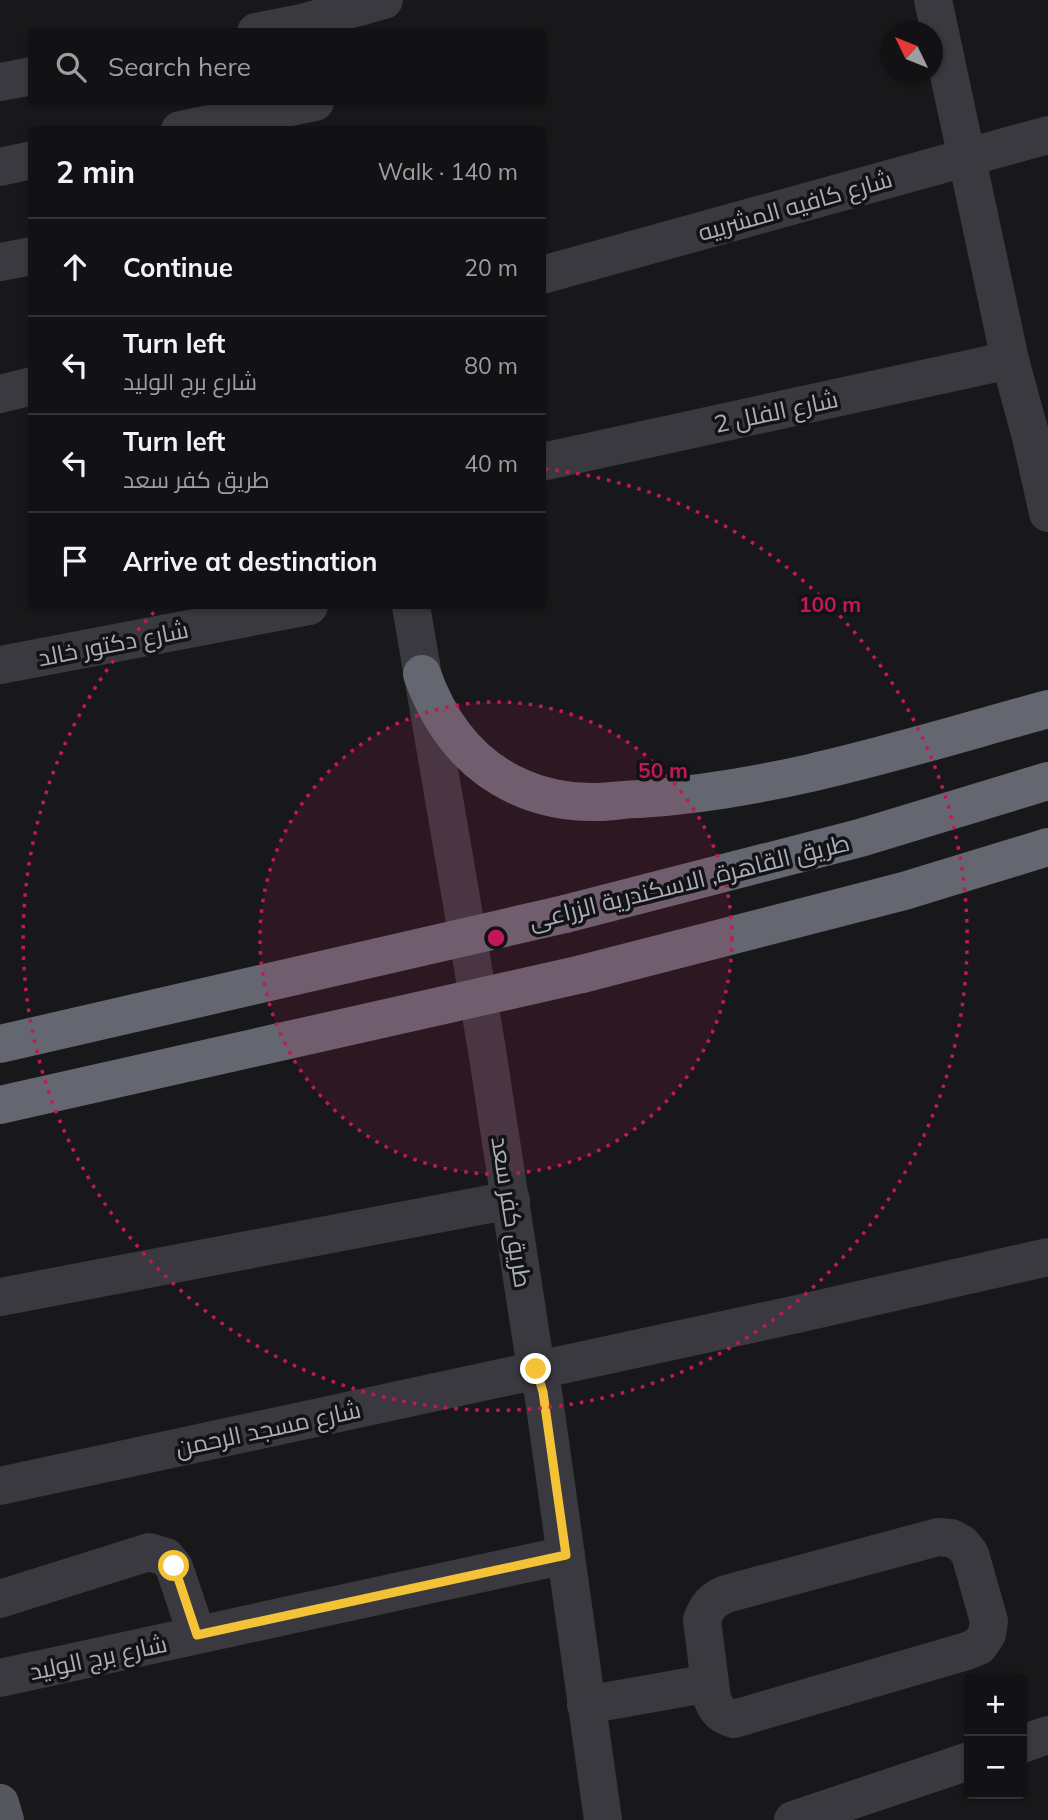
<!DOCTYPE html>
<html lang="en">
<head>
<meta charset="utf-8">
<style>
  :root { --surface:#121214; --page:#1b1b1d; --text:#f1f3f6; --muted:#9c9ea0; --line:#313234 }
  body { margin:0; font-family:Mulish,Cairo,sans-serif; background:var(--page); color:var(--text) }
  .controls { position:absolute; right:21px; bottom:21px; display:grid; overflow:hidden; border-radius:7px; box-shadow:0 2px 5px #0004 }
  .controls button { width:63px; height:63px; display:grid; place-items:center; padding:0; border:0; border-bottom:2px solid var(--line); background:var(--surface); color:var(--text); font:35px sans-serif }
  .compass { position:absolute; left:880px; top:21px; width:63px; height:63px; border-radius:50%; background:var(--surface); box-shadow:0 2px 5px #0004; rotate:313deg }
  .stop { position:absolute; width:21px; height:21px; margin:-16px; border:5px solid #f3c237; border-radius:50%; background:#fff }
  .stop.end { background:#f3c237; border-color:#fff; box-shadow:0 2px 7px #0008 }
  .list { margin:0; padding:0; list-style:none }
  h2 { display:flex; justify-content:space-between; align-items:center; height:91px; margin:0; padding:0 28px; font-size:30px }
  h2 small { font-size:23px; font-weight:400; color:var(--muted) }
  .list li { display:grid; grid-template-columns:46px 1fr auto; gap:21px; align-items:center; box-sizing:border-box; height:98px; padding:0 28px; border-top:2px solid var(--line) }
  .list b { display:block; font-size:26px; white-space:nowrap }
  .list p { margin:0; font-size:23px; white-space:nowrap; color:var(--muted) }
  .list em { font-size:23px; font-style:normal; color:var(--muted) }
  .icon { flex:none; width:38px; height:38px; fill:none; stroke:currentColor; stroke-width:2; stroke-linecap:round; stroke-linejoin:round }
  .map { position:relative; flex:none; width:1048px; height:1820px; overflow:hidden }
  .search { position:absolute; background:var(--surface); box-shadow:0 2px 5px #0004; left:28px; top:28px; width:518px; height:77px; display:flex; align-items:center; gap:18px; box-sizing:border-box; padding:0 24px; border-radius:7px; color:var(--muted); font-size:26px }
  .panel { position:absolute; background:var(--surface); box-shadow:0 2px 5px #0004; left:28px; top:126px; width:518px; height:483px; border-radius:7px }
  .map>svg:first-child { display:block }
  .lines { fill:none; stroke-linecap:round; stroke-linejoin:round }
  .minor { stroke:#39393f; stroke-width:38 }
  .major { stroke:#55565e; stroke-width:38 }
  .highway { stroke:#656770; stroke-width:38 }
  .highway-bridge { stroke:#656770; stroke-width:38 }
  .route { stroke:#f3c237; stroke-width:9 }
  .ring { fill:none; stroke:#c2185b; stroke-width:3.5; stroke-dasharray:3.5 7 }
  .labels { text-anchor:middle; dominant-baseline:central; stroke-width:7; stroke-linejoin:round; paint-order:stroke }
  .street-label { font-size:24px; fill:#aaaeba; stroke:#131315 }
  .centre { fill:#c2185b; stroke:#131315; stroke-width:3.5 }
  .ring-label { font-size:21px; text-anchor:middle; font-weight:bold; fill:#c2185b; stroke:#131315; stroke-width:7; stroke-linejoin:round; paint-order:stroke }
</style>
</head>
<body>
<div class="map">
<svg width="1048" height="1820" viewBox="0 0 1048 1820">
  <rect width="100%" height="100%" fill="#18181a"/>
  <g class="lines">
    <g class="minor">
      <polyline points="933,0 1010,360 1031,437 1048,513"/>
      <polyline points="256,32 302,23 384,0"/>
      <polyline points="0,82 32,76"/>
      <polyline points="180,130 315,102"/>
      <polyline points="0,167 32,160"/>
      <polyline points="0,262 32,256"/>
      <polyline points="542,275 1048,135"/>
      <polyline points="0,394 32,386"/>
      <polyline points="542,462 1010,360"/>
      <polyline points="411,606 486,1044 536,1369 543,1392 603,1820"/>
      <polyline points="0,665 309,606"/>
      <polyline points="0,1297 511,1200"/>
      <polyline points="0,1486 793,1315 1048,1257"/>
      <path d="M 938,1537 L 951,1538 L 962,1544 L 970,1554 L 989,1621 L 987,1634 L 979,1646 L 967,1651 L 734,1719 C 722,1716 717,1711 712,1699 L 702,1620 C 707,1606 712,1600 726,1594 Z"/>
      <polyline points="0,1599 149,1552 166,1557 174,1567 197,1635"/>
      <polyline points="0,1678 566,1555"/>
      <polyline points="586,1705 710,1683"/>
      <polyline points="1022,1744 1048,1735"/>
      <polyline points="793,1820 969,1761"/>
    </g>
    <polyline class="major" points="0,1803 5,1820"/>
    <g class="highway">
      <path d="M 422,674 C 439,722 467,762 515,785 C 539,797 570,803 597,802 C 611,802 625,799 639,799 C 780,790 913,746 1048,709"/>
      <polyline points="565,914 860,838 1048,781"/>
      <polyline points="582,974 904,891 1048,847"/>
    </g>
    <g class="highway-bridge">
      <polyline points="0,1044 565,914"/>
      <polyline points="0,1105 582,974"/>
    </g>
  </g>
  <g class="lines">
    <polyline class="route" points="174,1566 197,1635 566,1555 543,1392 536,1369"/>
  </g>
  <circle cx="496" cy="938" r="236" fill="#c2185b" fill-opacity=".12"/>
  <g class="ring">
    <circle cx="496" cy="938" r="236"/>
    <path d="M545 469A472 472 0 1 1 159 607"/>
  </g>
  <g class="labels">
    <g class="street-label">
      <text transform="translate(795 205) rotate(-16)">شارع كافيه المشربيه</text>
      <text transform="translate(776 411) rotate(-12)">شارع الفلل 2</text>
      <text transform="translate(113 643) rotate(-11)">شارع دكتور خالد</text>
      <text transform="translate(689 881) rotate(-14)">طريق القاهرة, الاسكندرية الزراعى</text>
      <text transform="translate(512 1212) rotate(81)">طريق كفر سعد</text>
      <text transform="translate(268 1428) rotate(-12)">شارع مسجد الرحمن</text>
      <text transform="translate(98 1657) rotate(-12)">شارع برج الوليد</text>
    </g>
  </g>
  <circle cx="496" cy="938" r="10" class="centre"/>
  <g class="ring-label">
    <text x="830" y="612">100 m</text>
    <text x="663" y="778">50 m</text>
  </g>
</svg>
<div class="controls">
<button>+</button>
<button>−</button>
</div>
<svg class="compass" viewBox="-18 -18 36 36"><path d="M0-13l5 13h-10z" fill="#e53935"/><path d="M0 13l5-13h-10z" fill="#9c9ea0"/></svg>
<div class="stop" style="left:174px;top:1566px"></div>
<div class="stop end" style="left:536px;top:1369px"></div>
<div class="search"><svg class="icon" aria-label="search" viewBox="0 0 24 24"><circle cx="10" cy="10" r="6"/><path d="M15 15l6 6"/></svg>Search here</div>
<section class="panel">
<h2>2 min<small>Walk · 140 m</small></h2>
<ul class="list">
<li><svg class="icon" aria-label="ahead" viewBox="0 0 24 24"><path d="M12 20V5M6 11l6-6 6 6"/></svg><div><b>Continue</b></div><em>20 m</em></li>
<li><svg class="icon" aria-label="left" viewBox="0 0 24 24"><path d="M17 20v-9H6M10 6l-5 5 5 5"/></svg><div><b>Turn left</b><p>شارع برج الوليد</p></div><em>80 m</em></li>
<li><svg class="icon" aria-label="left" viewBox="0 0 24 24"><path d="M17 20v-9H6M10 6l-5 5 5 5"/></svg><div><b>Turn left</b><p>طريق كفر سعد</p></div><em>40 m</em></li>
<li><svg class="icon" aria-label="arrive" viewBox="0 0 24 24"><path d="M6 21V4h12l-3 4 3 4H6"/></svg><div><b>Arrive at destination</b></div></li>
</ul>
</section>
</div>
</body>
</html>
